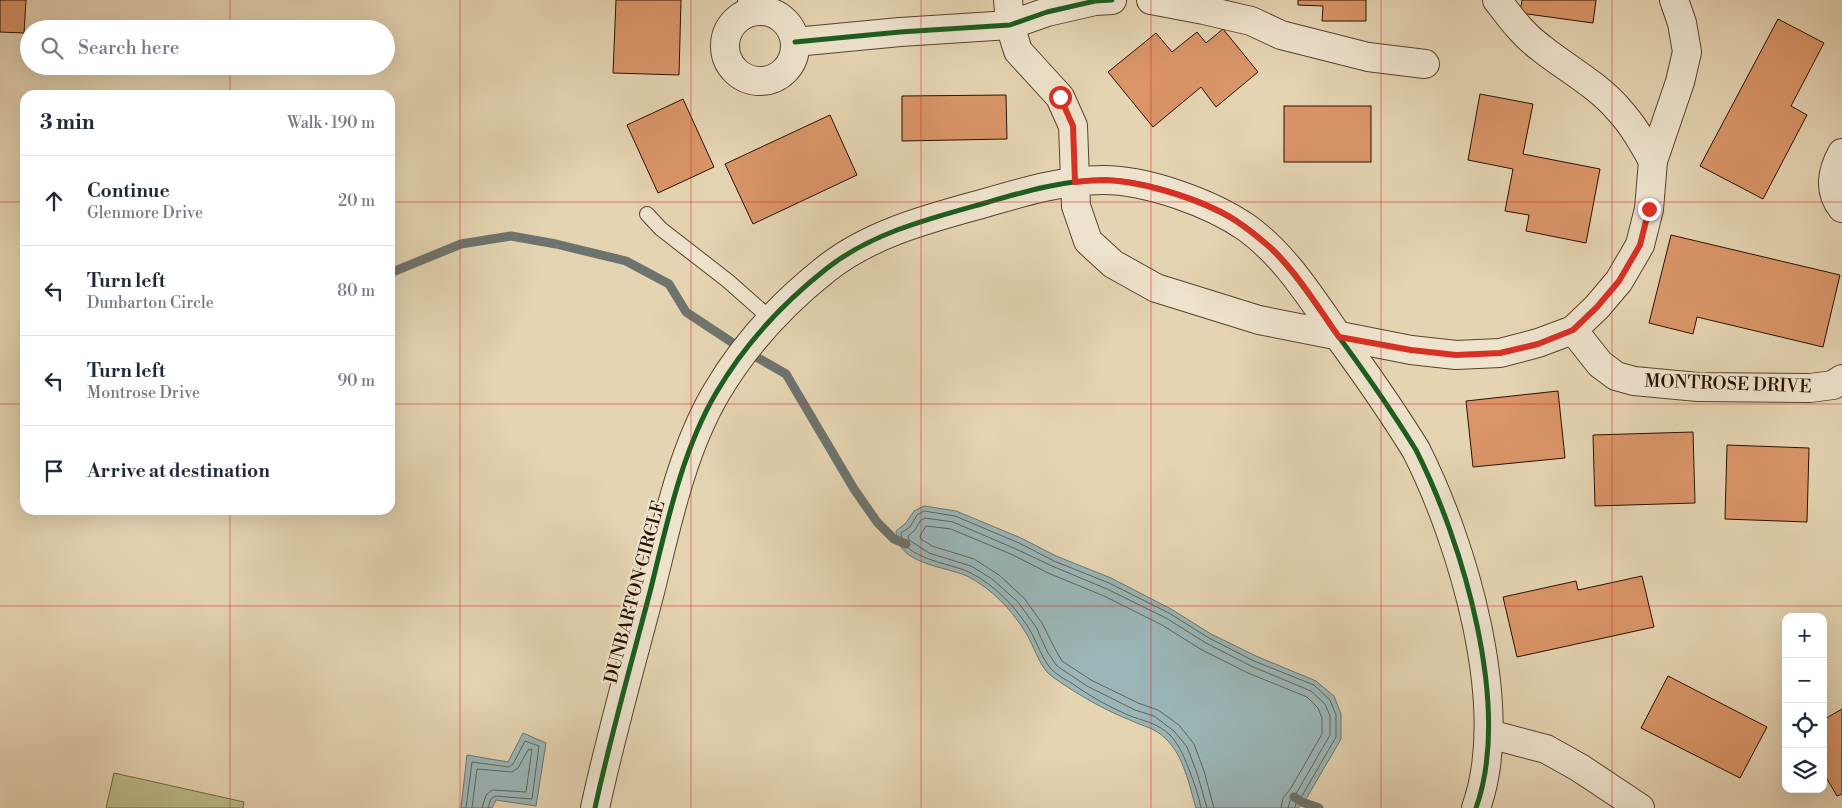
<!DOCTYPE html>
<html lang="en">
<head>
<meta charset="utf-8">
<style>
  :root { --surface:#fff; --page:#f2f2f3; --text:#1f2937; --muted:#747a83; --line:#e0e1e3 }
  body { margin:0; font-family:"Libre Bodoni",serif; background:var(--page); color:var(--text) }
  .controls { position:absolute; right:15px; bottom:15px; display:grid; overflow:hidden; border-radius:10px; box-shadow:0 5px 20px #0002 }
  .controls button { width:45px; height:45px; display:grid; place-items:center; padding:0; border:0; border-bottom:1px solid var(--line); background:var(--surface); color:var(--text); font:25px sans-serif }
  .stop { position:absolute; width:15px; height:15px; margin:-11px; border:4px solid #d93025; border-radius:50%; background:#fff }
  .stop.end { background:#d93025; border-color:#fff; box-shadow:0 1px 5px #0008 }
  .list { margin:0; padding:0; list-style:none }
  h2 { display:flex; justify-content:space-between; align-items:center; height:65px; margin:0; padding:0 20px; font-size:21px }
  h2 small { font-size:16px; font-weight:400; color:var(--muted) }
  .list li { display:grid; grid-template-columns:32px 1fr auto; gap:15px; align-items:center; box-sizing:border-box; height:90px; padding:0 20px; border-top:1px solid var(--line) }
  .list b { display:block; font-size:19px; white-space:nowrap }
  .list p { margin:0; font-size:16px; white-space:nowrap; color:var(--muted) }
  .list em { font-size:16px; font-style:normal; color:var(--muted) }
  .icon { flex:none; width:28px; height:28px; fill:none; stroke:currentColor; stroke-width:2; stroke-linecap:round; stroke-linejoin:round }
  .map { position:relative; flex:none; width:1842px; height:808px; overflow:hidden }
  .search { position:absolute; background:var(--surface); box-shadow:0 5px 20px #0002; left:20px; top:20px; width:375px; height:55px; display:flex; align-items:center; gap:12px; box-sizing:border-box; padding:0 18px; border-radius:28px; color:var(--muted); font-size:19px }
  .panel { position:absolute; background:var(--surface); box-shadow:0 5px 20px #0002; left:20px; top:90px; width:375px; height:425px; border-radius:15px }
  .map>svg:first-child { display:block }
  .green { fill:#bb8; stroke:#726644 }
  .water { fill:#9ab6b7; stroke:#6d746e }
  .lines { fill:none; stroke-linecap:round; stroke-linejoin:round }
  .shore { stroke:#62635c; stroke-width:1 }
  .stream { stroke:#6d746e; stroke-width:9 }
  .building { fill:#da9568; stroke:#2a1000 }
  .service-casing { stroke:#59412c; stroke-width:16 }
  .minor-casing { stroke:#59412c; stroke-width:30 }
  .service { stroke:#eee3cd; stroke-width:14 }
  .minor { stroke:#eee3cd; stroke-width:28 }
  .cycleway-casing { stroke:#eee3cd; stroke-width:8 }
  .cycleway { stroke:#1b5e20; stroke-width:5 }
  .route { stroke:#d93025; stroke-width:6 }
  .grid { fill:none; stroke:#d62828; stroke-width:1; stroke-opacity:0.55 }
  .labels { text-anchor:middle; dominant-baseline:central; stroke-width:4.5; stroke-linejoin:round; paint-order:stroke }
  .street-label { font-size:18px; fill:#2a1000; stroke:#eee3cd }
</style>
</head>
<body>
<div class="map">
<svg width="1842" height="808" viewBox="0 0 1842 808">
  <rect width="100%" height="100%" fill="#e5d4b2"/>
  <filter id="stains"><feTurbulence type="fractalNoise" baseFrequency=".004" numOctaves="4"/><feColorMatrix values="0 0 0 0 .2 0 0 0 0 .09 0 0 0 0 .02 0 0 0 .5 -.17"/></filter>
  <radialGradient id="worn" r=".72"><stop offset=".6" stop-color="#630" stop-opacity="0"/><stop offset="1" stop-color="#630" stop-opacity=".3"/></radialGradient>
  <polygon class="green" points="114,773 244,802 243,808 106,808"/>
  <g class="water">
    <path d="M 924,506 L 956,511 L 1021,538 L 1056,556 L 1111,578 L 1171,609 L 1211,634 L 1256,656 L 1316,681 L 1334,696 L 1341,714 L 1341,739 L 1306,799 L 1298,808 L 1196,808 C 1189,785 1184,756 1166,739 C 1154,727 1144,727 1130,720 C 1107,711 1084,698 1063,684 C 1059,681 1052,677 1048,673 C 1038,662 1034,646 1026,633 C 1012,610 991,588 967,576 C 944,566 896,564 896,531 L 906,523 L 914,511 Z"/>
    <polygon points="523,733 546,743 536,806 496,800 492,808 461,808 467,755 508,762"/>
  </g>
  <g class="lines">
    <g class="shore">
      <polyline points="466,808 472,762 509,767 513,764 525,741 539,746 532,799 495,796 491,799 488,808"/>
      <polyline points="472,808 477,769 512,772 518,768 528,750 532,749 526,792 492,790 486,795 482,808"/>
      <path d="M 1201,808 C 1199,796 1194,783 1190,772 C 1185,759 1180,746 1170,735 C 1158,724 1148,722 1133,717 C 1113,709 1091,697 1073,684 C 1066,680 1057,675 1051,669 C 1042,658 1038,645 1031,632 C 1017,608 995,585 969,572 C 953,564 900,558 901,533 L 910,527 L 917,515 L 924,511 L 955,516 L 1019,543 L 1054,561 L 1109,583 L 1169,613 L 1209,638 L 1254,661 L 1314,685 L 1330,700 L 1336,715 L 1336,737 L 1302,796 L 1296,803 L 1295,808"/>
      <polyline points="1207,808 1197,773 1187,747 1174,731 1154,716 1135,710 1087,686 1057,666 1048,653 1036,627 1018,602 992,579 971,566 929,553 909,540 908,536 914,531 921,520 925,518 953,522 1016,549 1052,566 1107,589 1166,618 1206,643 1251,666 1311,691 1325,704 1330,716 1330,735 1297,792 1290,801 1288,808"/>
      <polyline points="1214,808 1204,771 1194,744 1179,725 1158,710 1138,703 1091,680 1062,661 1055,649 1042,623 1024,598 999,575 974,559 932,546 921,539 920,536 926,526 951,529 1013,555 1048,573 1104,596 1162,625 1202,650 1248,673 1307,697 1318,708 1322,718 1322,734 1291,788 1283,798 1281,808"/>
    </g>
    <g class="stream">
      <polyline points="390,273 461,244 511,236 556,244 626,261 669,284 686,312 739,347 786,374 854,489 877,522 894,539 906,544"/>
      <polyline points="1294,797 1302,802 1319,808"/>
    </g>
  </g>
  <g class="building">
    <polygon points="0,0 26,0 24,33 0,32"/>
    <polygon points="616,0 681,0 679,75 613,73"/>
    <polygon points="1298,0 1366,0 1366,21 1322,21 1323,6 1298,5"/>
    <polygon points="1522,0 1596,0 1593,23 1520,13"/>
    <polygon points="1778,19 1824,43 1791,106 1807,115 1763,199 1700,166"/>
    <polygon points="1223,29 1258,72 1216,107 1201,87 1153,127 1108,72 1156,33 1172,52 1197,32 1206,43"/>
    <polygon points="1480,94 1533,104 1523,154 1600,169 1586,243 1526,231 1529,215 1505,211 1513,169 1468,160"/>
    <polygon points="1006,95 1007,139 902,141 902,96"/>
    <polygon points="683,99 714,167 658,193 627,125"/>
    <rect x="1284" y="106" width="87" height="56"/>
    <polygon points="830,115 857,175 753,224 725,164"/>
    <polygon points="1671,235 1840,275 1823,347 1697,317 1693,334 1649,323"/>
    <polygon points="1558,391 1565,458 1473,467 1466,401"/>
    <polygon points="1693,432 1695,503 1595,506 1593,435"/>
    <polygon points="1727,445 1809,448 1807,522 1725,519"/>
    <polygon points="1642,576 1654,627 1517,657 1503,597 1576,581 1578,590"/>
    <polygon points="1668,676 1767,727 1740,778 1641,728"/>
    <polygon points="1842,709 1842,794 1837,796 1823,772 1823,720"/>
  </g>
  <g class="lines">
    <g class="service-casing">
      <g id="service">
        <polyline points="745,0 751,12"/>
        <polyline points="647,214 661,229 728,281 771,319"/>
      </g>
    </g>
    <g class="minor-casing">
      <g id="minor">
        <polyline points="1008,0 1010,25 1018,51 1060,97 1073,126 1076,206 1088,241 1113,264 1156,288 1259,320 1411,350 1456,355 1500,353 1538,343 1573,330 1597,307 1619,281 1640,245 1649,209 1653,161 1680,82 1687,52 1682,23 1674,0"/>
        <polyline points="1151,0 1204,10 1251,21 1281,35 1368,57 1425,64"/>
        <path d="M 1497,0 C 1511,18 1523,35 1541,48 C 1566,68 1598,85 1619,110 C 1633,125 1643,143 1653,161"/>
        <circle cx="760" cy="46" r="35"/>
        <polyline points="795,42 900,32 1010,25 1047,12 1095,1 1112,0"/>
        <path d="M 1842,153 C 1832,171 1828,191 1842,208"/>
        <polyline points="1573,330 1600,364 1616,376 1634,381 1698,387 1810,388 1833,385 1842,379"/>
        <polyline points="1489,734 1546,749 1580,768 1640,808"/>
        <path d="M 595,808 C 611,734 632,661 651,588 C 667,523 682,451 716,393 C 744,345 783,303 826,269 C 871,233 931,218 985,203 C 1023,192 1063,180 1103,180 C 1147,180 1211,203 1247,228 C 1283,254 1308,293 1333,329 C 1362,368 1390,408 1416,450 C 1463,543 1512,707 1476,808"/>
      </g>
    </g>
    <use href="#service" class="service"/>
    <use href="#minor" class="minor"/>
    <g class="cycleway-casing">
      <g id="cycleway">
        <polyline points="795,42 900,32 1010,25 1047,12 1095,1 1112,0"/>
        <path d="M 595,808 C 611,734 632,661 651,588 C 667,523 682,451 716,393 C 744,345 783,303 826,269 C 871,233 931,218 985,203 C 1023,192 1063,180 1103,180 C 1147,180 1211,203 1247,228 C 1283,254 1308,293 1333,329 C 1362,368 1390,408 1416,450 C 1463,543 1512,707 1476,808"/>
      </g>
    </g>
    <use href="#cycleway" class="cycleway"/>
  </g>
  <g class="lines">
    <path class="route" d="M 1060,97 L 1073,126 L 1075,182 C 1085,181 1096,180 1106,180 C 1139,181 1189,196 1219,211 C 1238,220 1256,235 1272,249 C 1298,274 1318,307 1339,337 L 1411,350 L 1456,355 L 1500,353 L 1538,344 L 1573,330 L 1597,307 L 1619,281 L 1640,245 L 1649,209"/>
  </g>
  <path class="grid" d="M 230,0 L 230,29M 460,0 L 460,808M 691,0 L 691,808M 921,0 L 921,808M 1151,0 L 1151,808M 1381,0 L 1381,808M 1612,0 L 1612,808M 230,66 L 230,95M 0,202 L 25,202M 390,202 L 1842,202M 0,404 L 25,404M 390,404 L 1842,404M 230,510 L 230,808M 0,606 L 1842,606"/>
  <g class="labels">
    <g class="street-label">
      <text transform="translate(1728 384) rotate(2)">MONTROSE DRIVE</text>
      <text transform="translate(635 592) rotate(-75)">DUNBARTON CIRCLE</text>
    </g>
  </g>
  <rect width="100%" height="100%" filter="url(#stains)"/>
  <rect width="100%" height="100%" fill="url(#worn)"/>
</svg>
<div class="controls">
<button>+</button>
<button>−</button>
<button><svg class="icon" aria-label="locate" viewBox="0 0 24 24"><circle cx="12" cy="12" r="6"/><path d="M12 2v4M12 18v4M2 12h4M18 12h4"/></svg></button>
<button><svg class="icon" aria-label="layers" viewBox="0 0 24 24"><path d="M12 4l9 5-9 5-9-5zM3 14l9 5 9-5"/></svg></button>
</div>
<div class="stop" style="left:1060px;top:97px"></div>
<div class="stop end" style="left:1649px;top:209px"></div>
<div class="search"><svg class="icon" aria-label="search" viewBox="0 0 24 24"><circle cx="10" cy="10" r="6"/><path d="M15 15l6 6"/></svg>Search here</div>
<section class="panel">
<h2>3 min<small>Walk · 190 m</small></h2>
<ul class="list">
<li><svg class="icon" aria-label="ahead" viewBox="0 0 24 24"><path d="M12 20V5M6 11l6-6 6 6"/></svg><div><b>Continue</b><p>Glenmore Drive</p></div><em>20 m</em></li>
<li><svg class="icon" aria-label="left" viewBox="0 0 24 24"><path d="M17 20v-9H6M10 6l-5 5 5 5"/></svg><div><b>Turn left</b><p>Dunbarton Circle</p></div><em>80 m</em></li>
<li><svg class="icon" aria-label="left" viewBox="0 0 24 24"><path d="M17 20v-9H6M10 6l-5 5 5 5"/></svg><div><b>Turn left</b><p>Montrose Drive</p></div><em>90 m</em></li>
<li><svg class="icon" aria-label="arrive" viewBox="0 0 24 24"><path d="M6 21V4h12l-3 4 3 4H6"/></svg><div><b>Arrive at destination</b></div></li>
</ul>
</section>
</div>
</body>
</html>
